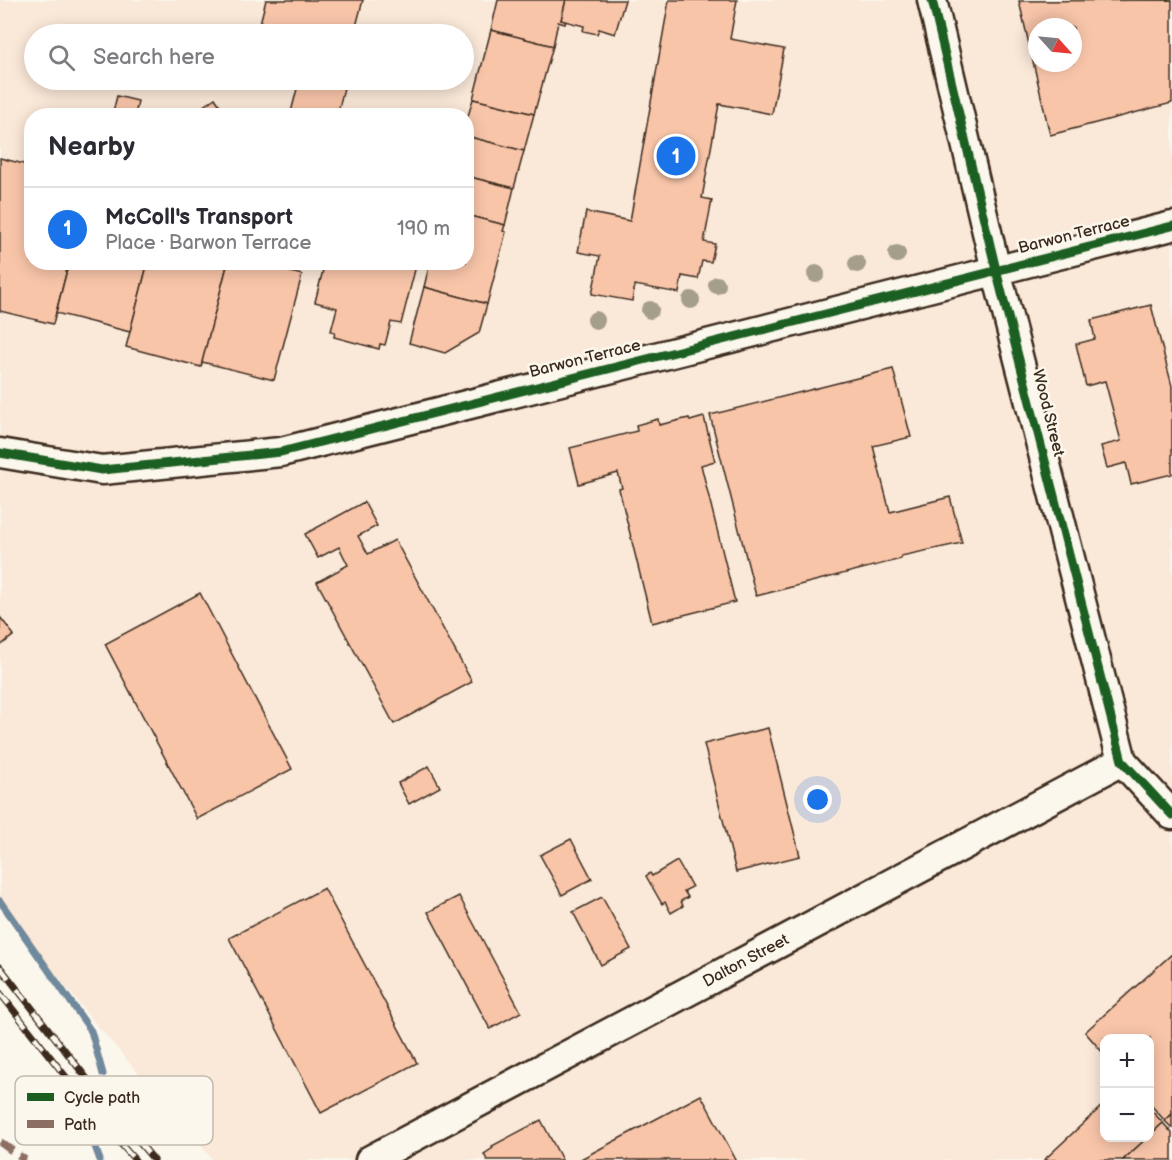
<!DOCTYPE html>
<html lang="en">
<head>
<meta charset="utf-8">
<style>
  :root { --surface:#fff; --page:#f7f7f7; --text:#2b2b33; --muted:#7c7c81; --line:#e1e1e2; --accent:#1a73e8 }
  body { margin:0; font-family:"Balsamiq Sans",sans-serif; background:var(--page); color:var(--text) }
  .controls { position:absolute; right:18px; bottom:18px; display:grid; overflow:hidden; border-radius:12px; box-shadow:0 3px 15px #0003 }
  .controls button { width:54px; height:54px; display:grid; place-items:center; padding:0; border:0; border-bottom:2px solid var(--line); background:var(--surface); color:var(--text); font:30px sans-serif }
  .compass { position:absolute; left:1028px; top:18px; width:54px; height:54px; border-radius:50%; background:var(--surface); box-shadow:0 3px 15px #0003; rotate:117deg }
  .you { position:absolute; left:818px; top:800px; width:21px; height:21px; margin:-15px; border:4px solid #fff; border-radius:50%; background:#1a73e8; box-shadow:0 0 0 9px #1a73e833 }
  .badge { display:grid; place-items:center; width:39px; height:39px; border-radius:50%; background:var(--accent); color:#fff; font-size:20px; font-weight:700 }
  .pin { position:absolute; translate:-50% -50%; border:3px solid #fff; box-shadow:0 2px 6px #0006 }
  .list { margin:0; padding:0; list-style:none }
  h2 { display:flex; justify-content:space-between; align-items:center; height:78px; margin:0; padding:0 24px; font-size:26px }
  h2 small { font-size:20px; font-weight:400; color:var(--muted) }
  .list li { display:grid; grid-template-columns:39px 1fr auto; gap:18px; align-items:center; box-sizing:border-box; height:84px; padding:0 24px; border-top:2px solid var(--line) }
  .list b { display:block; font-size:22px; white-space:nowrap }
  .list p { margin:0; font-size:20px; white-space:nowrap; color:var(--muted) }
  .list em { font-size:20px; font-style:normal; color:var(--muted) }
  .icon { flex:none; width:33px; height:33px; fill:none; stroke:currentColor; stroke-width:2; stroke-linecap:round; stroke-linejoin:round }
  .map { position:relative; flex:none; width:1172px; height:1160px; overflow:hidden }
  .search { position:absolute; background:var(--surface); box-shadow:0 3px 15px #0003; left:24px; top:24px; width:450px; height:66px; display:flex; align-items:center; gap:15px; box-sizing:border-box; padding:0 21px; border-radius:33px; color:var(--muted); font-size:22px }
  .panel { position:absolute; background:var(--surface); box-shadow:0 3px 15px #0003; left:24px; top:108px; width:450px; height:162px; border-radius:24px }
  .map>svg:first-child { display:block }
  .built { fill:#fae8d8; fill-rule:evenodd }
  .lines { fill:none; stroke-linecap:round; stroke-linejoin:round }
  .stream { stroke:#70899d; stroke-width:7 }
  .building { fill:#f8c5a9; stroke:#3b2a1e; stroke-width:1.5; fill-rule:evenodd }
  .minor-casing { stroke:#3b2a1e; stroke-width:33 }
  .minor { stroke:#fbf7ec; stroke-width:28 }
  .rail-casing { stroke:#3b2a1e; stroke-width:7 }
  .rail { stroke:#fbf7ec; stroke-width:4.5; stroke-dasharray:14; stroke-linecap:butt }
  .quiet { stroke:#8d6e63; stroke-width:8; stroke-dasharray:15 8; stroke-linecap:butt }
  .cycleway-casing { stroke:#fbf7ec; stroke-width:13 }
  .cycleway { stroke:#1b5e20; stroke-width:9 }
  .tree { fill:#a59e8a }
  .labels { text-anchor:middle; dominant-baseline:central; stroke-width:5; stroke-linejoin:round; paint-order:stroke }
  .street-label { font-size:16px; fill:#3b2a1e; stroke:#fbf7ec }
  .key { fill:#fbf7ec; stroke:#c1baae; stroke-width:1.5 }
  .key-label { font-size:16px; fill:#3b2a1e }
</style>
</head>
<body>
<div class="map">
<svg width="1172" height="1160" viewBox="0 0 1172 1160">
  <rect width="100%" height="100%" fill="#fbf7ec"/>
  <filter id="ink" filterUnits="userSpaceOnUse"><feTurbulence type="fractalNoise" baseFrequency=".0167" numOctaves="2"/><feDisplacementMap in="SourceGraphic" scale="12" xChannelSelector="R" yChannelSelector="G"/><feConvolveMatrix kernelMatrix="1 2 1 2 8 2 1 2 1" color-interpolation-filters="sRGB"/></filter>
  <g filter="url(#ink)">
    <path class="built" d="M 0,0 L 1172,0 L 1172,1160 L 213,1160 L 85,1011 L 0,905 ZM 1037,27 L 1073,27 L 1073,63 L 1037,63 ZM 34,34 L 464,34 L 464,80 L 34,80 ZM 32,116 L 466,116 L 466,262 L 32,262 ZM 1104,1038 L 1150,1038 L 1150,1138 L 1104,1138 Z"/>
    <g class="lines">
      <g class="stream">
        <polyline points="0,901 91,1031 103,1074"/>
        <polyline points="86,1122 100,1160"/>
      </g>
    </g>
    <g class="building">
      <polygon points="266,0 363,0 354,34 272,34 258,31"/>
      <polygon points="498,0 566,0 561,20 566,21 565,24 558,22 553,46 491,30"/>
      <polygon points="566,0 625,0 615,34 599,29 597,34 583,31 584,26 561,20"/>
      <polygon points="669,0 737,0 730,39 784,49 772,114 719,104 702,198 712,200 704,242 715,244 711,262 702,261 698,279 682,276 679,293 635,285 632,301 592,294 600,256 578,252 586,212 630,221"/>
      <path d="M 1172,0 L 1172,103 L 1050,135 L 1019,1 ZM 1037,27 L 1073,27 L 1073,63 L 1037,63 Z"/>
      <polygon points="491,30 553,46 534,114 473,99"/>
      <polygon points="294,80 346,80 337,116 290,116 299,81"/>
      <polygon points="117,96 138,101 135,116 112,116"/>
      <polygon points="215,98 227,116 199,116 202,107"/>
      <polygon points="473,99 534,114 524,151 466,136 466,123"/>
      <polygon points="466,136 524,151 514,188 466,176"/>
      <polygon points="0,158 32,166 32,262 69,262 53,324 0,311"/>
      <polygon points="466,176 514,188 505,225 466,215"/>
      <polygon points="466,215 505,225 503,231 506,232 487,304 424,287 430,262 466,262"/>
      <polygon points="69,262 148,262 130,332 56,313"/>
      <polygon points="148,262 228,262 201,367 126,347"/>
      <polygon points="228,262 255,262 302,275 274,380 202,362"/>
      <polygon points="325,262 417,262 401,324 391,322 385,345 380,344 379,349 334,337 335,332 331,331 337,308 315,302"/>
      <polygon points="424,287 487,304 479,333 445,353 409,343"/>
      <polygon points="1151,305 1172,386 1172,474 1131,484 1126,463 1107,468 1101,446 1121,441 1105,381 1086,386 1076,344 1095,339 1091,320"/>
      <polygon points="893,369 911,437 873,446 890,512 950,497 962,543 901,556 901,559 756,596 710,415"/>
      <polygon points="704,417 715,461 701,465 735,602 652,623 619,489 622,488 618,473 579,484 570,448 637,431 636,425 658,419 659,425 689,418 690,421"/>
      <polygon points="364,502 377,526 358,536 368,554 395,540 472,682 394,724 317,582 348,565 339,547 318,558 305,534"/>
      <polygon points="200,593 292,769 197,819 105,644"/>
      <polygon points="0,617 14,635 0,646"/>
      <polygon points="768,728 800,856 736,872 704,744"/>
      <polygon points="429,766 440,787 409,804 398,783"/>
      <polygon points="571,839 592,879 562,895 540,855"/>
      <polygon points="677,861 692,887 684,891 688,897 681,901 683,906 671,913 665,902 662,904 646,876 650,873 652,876"/>
      <polygon points="324,888 417,1063 321,1113 229,938"/>
      <polygon points="459,896 521,1012 490,1029 428,912"/>
      <polygon points="602,897 631,949 601,965 573,912"/>
      <polygon points="1172,954 1172,1114 1165,1121 1150,1104 1150,1038 1104,1038 1104,1054 1085,1032"/>
      <polygon points="701,1095 736,1160 579,1160"/>
      <polygon points="1104,1104 1104,1138 1147,1138 1123,1160 1044,1160"/>
      <polygon points="1150,1109 1163,1123 1150,1135"/>
      <polygon points="1172,1114 1172,1128 1165,1121"/>
      <polygon points="541,1120 562,1160 487,1160 484,1154 493,1148 492,1146"/>
      <polygon points="1163,1123 1172,1133 1172,1160 1123,1160"/>
    </g>
    <g class="lines">
      <g class="minor-casing">
        <g id="minor">
          <polyline points="932,0 996,270 1122,761 1172,815"/>
          <polyline points="0,453 102,470 281,452 1172,226"/>
          <polyline points="370,1160 1122,761"/>
        </g>
      </g>
      <use href="#minor" class="minor"/>
      <g class="rail-casing">
        <g id="rail">
          <polyline points="0,967 102,1098 154,1160"/>
          <polyline points="0,993 103,1124 135,1160"/>
        </g>
      </g>
      <use href="#rail" class="rail"/>
      <polyline class="quiet" points="0,1142 25,1160"/>
      <g class="cycleway-casing">
        <g id="cycleway">
          <polyline points="932,0 996,270 1122,761 1172,815"/>
          <polyline points="0,453 102,470 281,452 1172,226"/>
        </g>
      </g>
      <use href="#cycleway" class="cycleway"/>
    </g>
    <g class="tree">
      <circle cx="897" cy="254" r="9"/>
      <circle cx="857" cy="264" r="9"/>
      <circle cx="816" cy="274" r="9"/>
      <circle cx="717" cy="285" r="9"/>
      <circle cx="691" cy="300" r="9"/>
      <circle cx="650" cy="310" r="9"/>
      <circle cx="596" cy="320" r="9"/>
    </g>
  </g>
  <g class="labels">
    <g class="street-label">
      <text transform="translate(1074 235) rotate(-14)">Barwon Terrace</text>
      <text transform="translate(585 359) rotate(-14)">Barwon Terrace</text>
      <text transform="translate(1048 413) rotate(76)">Wood Street</text>
      <text transform="translate(746 961) rotate(-28)">Dalton Street</text>
    </g>
  </g>
  <rect x="15" y="1076" width="198" height="69" rx="9" class="key"/>
  <rect x="27" y="1093" width="27" height="8" fill="#1b5e20"/>
  <rect x="27" y="1120" width="27" height="8" fill="#8d6e63"/>
  <g class="key-label">
    <text x="64" y="1103">Cycle path</text>
    <text x="64" y="1130">Path</text>
  </g>
</svg>
<div class="controls">
<button>+</button>
<button>−</button>
</div>
<svg class="compass" viewBox="-18 -18 36 36"><path d="M0-13l5 13h-10z" fill="#e53935"/><path d="M0 13l5-13h-10z" fill="#7c7c81"/></svg>
<div class="you"></div>
<div class="pin badge" style="left:676px;top:156px">1</div>
<div class="search"><svg class="icon" aria-label="search" viewBox="0 0 24 24"><circle cx="10" cy="10" r="6"/><path d="M15 15l6 6"/></svg>Search here</div>
<section class="panel">
<h2>Nearby<small></small></h2>
<ul class="list">
<li><span class="badge">1</span><div><b>McColl's Transport</b><p>Place · Barwon Terrace</p></div><em>190 m</em></li>
</ul>
</section>
</div>
</body>
</html>
